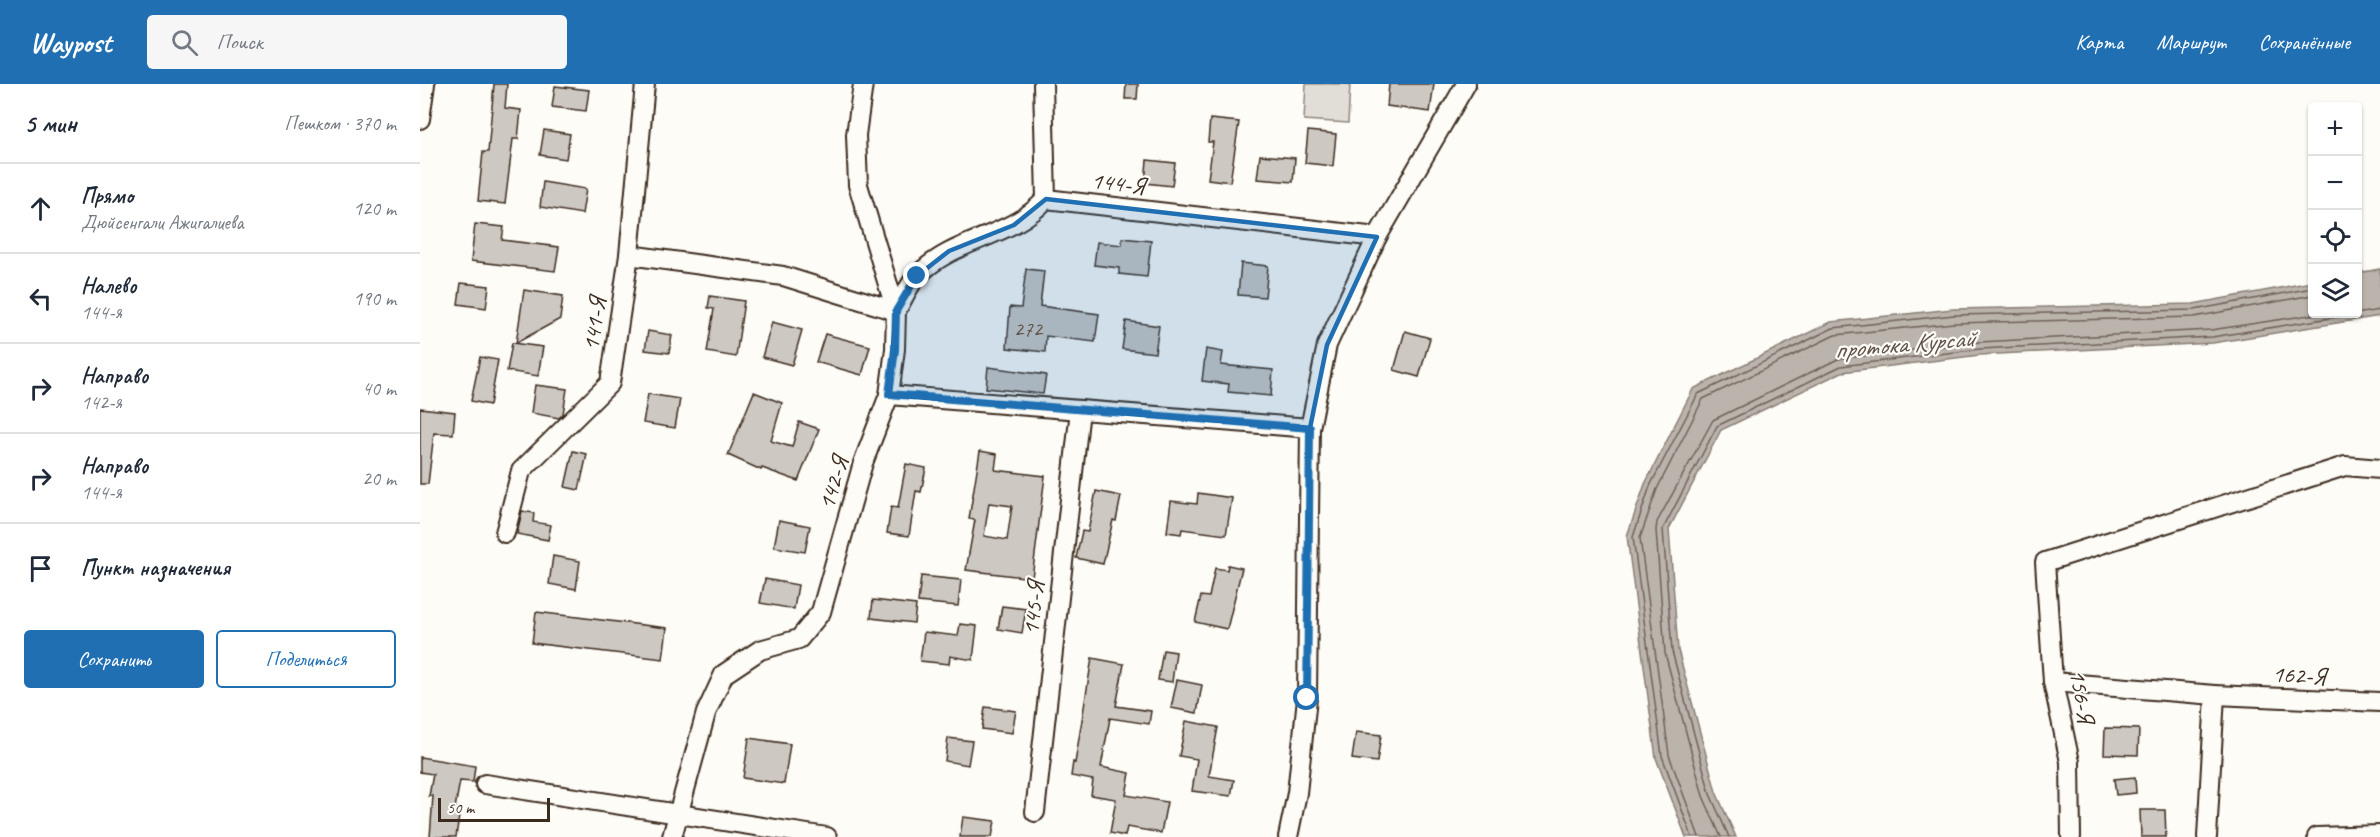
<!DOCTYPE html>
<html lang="ru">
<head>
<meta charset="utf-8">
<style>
  :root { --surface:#fff; --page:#f6f6f7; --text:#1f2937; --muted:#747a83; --line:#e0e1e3; --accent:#1f6fb2 }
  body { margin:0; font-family:Caveat,sans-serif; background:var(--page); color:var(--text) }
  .controls { position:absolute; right:18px; top:18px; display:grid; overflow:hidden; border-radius:6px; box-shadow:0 2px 4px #0004 }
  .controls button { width:54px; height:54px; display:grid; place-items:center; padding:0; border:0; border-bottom:2px solid var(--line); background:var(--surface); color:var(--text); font:30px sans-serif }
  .scale { position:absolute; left:18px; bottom:15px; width:112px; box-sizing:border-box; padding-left:6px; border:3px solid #3b2a1e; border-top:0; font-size:16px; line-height:21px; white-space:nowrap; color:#3b2a1e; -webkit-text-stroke:4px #fdfcf7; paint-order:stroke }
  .stop { position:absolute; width:18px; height:18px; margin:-14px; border:4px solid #1f6fb2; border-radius:50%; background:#fff }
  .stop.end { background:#1f6fb2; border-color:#fff; box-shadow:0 2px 6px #0008 }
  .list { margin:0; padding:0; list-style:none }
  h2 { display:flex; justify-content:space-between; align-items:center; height:78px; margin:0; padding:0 24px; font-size:26px }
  h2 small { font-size:20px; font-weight:400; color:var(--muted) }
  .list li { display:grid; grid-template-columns:39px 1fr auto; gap:18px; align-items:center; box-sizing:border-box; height:90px; padding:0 24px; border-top:2px solid var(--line) }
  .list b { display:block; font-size:22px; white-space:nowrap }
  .list p { margin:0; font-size:20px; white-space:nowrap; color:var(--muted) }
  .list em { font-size:20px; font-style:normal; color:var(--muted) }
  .actions { display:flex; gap:12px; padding:18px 24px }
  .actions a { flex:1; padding:14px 0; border:2px solid var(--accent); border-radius:6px; text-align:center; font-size:21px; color:var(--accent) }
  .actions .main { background:var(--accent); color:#fff }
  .icon { flex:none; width:33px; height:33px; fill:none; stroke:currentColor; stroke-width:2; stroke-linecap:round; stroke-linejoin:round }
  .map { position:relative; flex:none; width:1960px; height:753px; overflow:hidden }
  header { display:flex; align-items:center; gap:36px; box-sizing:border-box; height:84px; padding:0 30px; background:var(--accent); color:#fff }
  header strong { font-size:28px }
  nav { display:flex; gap:33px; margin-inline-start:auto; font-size:21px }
  .search { width:420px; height:54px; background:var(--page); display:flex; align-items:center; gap:15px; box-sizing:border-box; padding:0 21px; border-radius:6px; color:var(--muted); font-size:22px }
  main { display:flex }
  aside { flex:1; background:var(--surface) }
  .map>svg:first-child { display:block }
  .green { fill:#e1ded7; stroke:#8e847a; stroke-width:1.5 }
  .water { fill:#bbb4ad; stroke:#887d74; stroke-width:1.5 }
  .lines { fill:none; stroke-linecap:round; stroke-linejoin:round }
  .shore { stroke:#6e6157; stroke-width:1.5 }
  .building { fill:#cdc8c2; stroke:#3b2a1e; stroke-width:1.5; fill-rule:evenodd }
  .minor-casing { stroke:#3b2a1e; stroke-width:22 }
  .minor { stroke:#fdfcf7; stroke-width:18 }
  .route { stroke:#1f6fb2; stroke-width:8 }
  .marked { fill:#1f6fb2; fill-opacity:0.2; stroke:#1f6fb2; stroke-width:4.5; stroke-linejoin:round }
  .labels { text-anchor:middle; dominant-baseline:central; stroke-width:4.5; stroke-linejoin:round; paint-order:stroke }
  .number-label { font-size:21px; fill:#605247 }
  .street-label { font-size:24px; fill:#3b2a1e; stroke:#fdfcf7 }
  .water-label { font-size:26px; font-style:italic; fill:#615349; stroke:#fdfcf7 }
</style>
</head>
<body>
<header>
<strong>Waypost</strong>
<div class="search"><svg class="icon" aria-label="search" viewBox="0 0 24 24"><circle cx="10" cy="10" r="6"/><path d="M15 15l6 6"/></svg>Поиск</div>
<nav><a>Карта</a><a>Маршрут</a><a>Сохранённые</a></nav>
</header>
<main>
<aside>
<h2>5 мин<small>Пешком · 370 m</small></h2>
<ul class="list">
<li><svg class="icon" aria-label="ahead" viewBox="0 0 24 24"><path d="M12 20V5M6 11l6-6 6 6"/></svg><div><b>Прямо</b><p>Дюйсенгали Ажигалиева</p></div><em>120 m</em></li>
<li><svg class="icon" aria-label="left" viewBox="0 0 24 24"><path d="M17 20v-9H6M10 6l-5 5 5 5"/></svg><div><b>Налево</b><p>144-я</p></div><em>190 m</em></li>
<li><svg class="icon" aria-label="right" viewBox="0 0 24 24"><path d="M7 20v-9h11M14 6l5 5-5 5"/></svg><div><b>Направо</b><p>142-я</p></div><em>40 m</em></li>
<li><svg class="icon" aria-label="right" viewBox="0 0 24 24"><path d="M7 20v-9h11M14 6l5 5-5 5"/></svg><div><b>Направо</b><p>144-я</p></div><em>20 m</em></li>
<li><svg class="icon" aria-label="arrive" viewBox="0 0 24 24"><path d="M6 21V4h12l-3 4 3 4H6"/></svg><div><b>Пункт назначения</b></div></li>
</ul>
<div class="actions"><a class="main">Сохранить</a><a>Поделиться</a></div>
</aside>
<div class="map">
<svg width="1960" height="753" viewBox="0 0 1960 753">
  <rect width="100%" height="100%" fill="#fdfcf7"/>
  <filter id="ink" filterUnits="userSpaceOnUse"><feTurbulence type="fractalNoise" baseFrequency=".0167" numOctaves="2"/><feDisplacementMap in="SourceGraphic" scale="12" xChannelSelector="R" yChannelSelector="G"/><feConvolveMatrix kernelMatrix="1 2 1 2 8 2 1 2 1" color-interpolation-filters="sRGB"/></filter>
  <g filter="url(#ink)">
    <polygon class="green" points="886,0 930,0 928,39 884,36"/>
    <polygon class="water" points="1960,185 1960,232 1793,259 1560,271 1422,288 1301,346 1249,445 1258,566 1296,708 1316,753 1266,753 1236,674 1207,452 1225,400 1273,305 1411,238 1533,225 1773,220 1892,198 1892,230 1938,230 1938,189"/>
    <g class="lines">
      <g class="shore">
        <polyline points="1272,753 1242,672 1213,453 1230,402 1278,310 1413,244 1534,231 1774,226 1892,204"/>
        <polyline points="1279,753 1249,671 1220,454 1237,405 1283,315 1415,251 1534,239 1774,233 1892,211"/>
        <polyline points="1301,753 1283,712 1245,569 1236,446 1237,438 1293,336 1418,275 1559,258 1791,246 1896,230"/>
        <polyline points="1309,753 1290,710 1252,567 1243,445 1297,342 1421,282 1560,265 1792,253 1960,226"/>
      </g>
    </g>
    <g class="building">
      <polygon points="74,0 87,0 85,24 101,26 98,55 93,55 85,120 58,117 63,68 68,68"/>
      <polygon points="706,0 718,0 717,15 705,15"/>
      <polygon points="969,0 1014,0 1010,28 967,22"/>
      <polygon points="135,2 169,6 166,27 132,23"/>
      <polygon points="790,35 819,38 810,98 788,95 793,58 788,58"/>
      <polygon points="124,46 150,50 146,75 120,71"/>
      <polygon points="888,47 916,50 913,82 885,79"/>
      <polygon points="840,71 875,74 873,98 837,95"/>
      <polygon points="727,76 755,79 752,102 725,99"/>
      <polygon points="123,98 166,105 162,130 120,123"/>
      <polygon points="55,140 84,143 82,156 139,163 135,187 51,177"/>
      <polygon points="702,154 731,157 727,193 699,190 699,184 674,181 677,158 702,161"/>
      <polygon points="821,179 848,182 845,213 818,211"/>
      <polygon points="606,185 624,187 620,222 679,230 675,258 626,252 625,268 587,264 590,223 601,224"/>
      <polygon points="41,199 69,202 66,224 38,220"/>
      <polygon points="104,206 143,212 140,235 96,259"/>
      <polygon points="290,212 324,217 316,273 287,268 294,225 288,224"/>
      <polygon points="706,237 739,242 735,269 702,265"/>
      <polygon points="352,238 382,246 372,281 342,273"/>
      <polygon points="228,247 252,251 249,269 225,266"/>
      <polygon points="985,247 1010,254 999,293 974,286"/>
      <polygon points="405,250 450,262 442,291 396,278"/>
      <polygon points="92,259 123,263 118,292 87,287"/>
      <polygon points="786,265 803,268 801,281 853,286 851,312 808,308 809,300 782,297"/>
      <polygon points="60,273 78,276 70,321 51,317"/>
      <polygon points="568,283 626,291 623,310 566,304"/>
      <polygon points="115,301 147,305 143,330 139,334 111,329"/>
      <polygon points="334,308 362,319 351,357 372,363 379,338 399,345 378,397 342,384 341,386 308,371"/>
      <polygon points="228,310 260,315 255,344 223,339"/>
      <polygon points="0,324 35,328 33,350 14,349 8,400 0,400"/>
      <polygon points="153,367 167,370 159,406 145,403"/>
      <path d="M 560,367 L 577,370 L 575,386 L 625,392 L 612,494 L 546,486 L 555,436 L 549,435 ZM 569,419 L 592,422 L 587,456 L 564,452 Z"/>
      <polygon points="486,380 506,384 501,408 496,407 489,452 467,449 471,423 478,424"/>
      <polygon points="676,407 701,412 696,437 693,436 683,480 656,474 662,447 668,448"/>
      <polygon points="778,409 812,414 806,451 762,445 761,450 747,448 751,417 777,420"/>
      <polygon points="102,427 114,429 113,438 131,441 128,456 97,450"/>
      <polygon points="359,436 390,442 385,468 354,463"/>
      <polygon points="133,472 160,477 156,505 129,500"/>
      <polygon points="808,481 822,484 807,545 775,538 781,512 789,513 795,484 807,486"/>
      <polygon points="501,492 541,496 538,522 498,518"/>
      <polygon points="345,495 378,501 374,525 340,519"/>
      <polygon points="453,516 496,521 494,539 451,534"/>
      <polygon points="582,522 606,525 602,549 578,545"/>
      <polygon points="116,528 247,544 243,575 112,559"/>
      <polygon points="540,540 557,542 553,576 530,572 529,580 500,577 504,548 538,552"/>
      <polygon points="743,566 756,568 752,598 738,596"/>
      <polygon points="672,574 704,580 696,622 731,627 729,640 690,634 681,683 710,689 706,711 747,718 741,749 707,743 705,752 690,749 696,715 671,711 673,696 651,692 653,678 655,679"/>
      <polygon points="757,596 782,601 777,629 751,624"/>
      <polygon points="565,623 596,627 592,649 562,645"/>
      <polygon points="766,637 798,643 789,692 814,696 811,712 772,707 777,675 759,672"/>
      <polygon points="1685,644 1719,645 1718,671 1684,670"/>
      <polygon points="936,648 961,651 957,678 932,675"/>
      <polygon points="329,654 370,660 364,700 323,694"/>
      <polygon points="528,654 552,657 548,681 525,677"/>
      <polygon points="0,673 55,682 53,698 40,697 35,724 40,725 36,753 10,753 13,712 9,712 13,690 0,688"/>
      <polygon points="1715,693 1716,709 1696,711 1694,695"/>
      <polygon points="1720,726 1745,726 1746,753 1721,753"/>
      <polygon points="543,733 575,737 572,753 540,753"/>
    </g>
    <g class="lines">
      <g class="minor-casing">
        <g id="minor">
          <polyline points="623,0 626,115"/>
          <polyline points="0,35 5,0"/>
          <path d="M 209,171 L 363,192 L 476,227 C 483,215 489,200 498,191 C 536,153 590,155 626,115 L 957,153"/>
          <polyline points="469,311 890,344"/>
          <polyline points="85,449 101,387 190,299 209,171 225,0"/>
          <polyline points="1633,598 1795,611 1960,618"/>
          <polyline points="65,700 407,753"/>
          <polyline points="615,728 660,326"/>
          <polyline points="252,753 286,629 304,590 340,566 379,555 401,528 443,379 469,311 475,265 476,227 438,101 436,51 443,0"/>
          <polyline points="868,753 877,709 887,614 890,344 907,261 957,153 1046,0"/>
          <polyline points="1651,753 1650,678 1633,598 1625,478 1925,382 1960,385"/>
          <polyline points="1787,753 1795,611"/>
          <polyline points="1897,753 1960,751"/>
        </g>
      </g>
      <use href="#minor" class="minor"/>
    </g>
  </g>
  <g class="lines" filter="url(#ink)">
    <polyline class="route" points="497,192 476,227 475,266 469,310 890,344 887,614"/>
  </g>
  <path class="marked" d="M 626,115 L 957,153 L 907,261 L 890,344 L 469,311 L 476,227 L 497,192 L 529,167 L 594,141 Z"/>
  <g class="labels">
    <g class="number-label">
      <text x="608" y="245">272</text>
    </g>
    <g class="street-label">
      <text transform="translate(698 99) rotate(7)">144-Я</text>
      <text transform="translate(174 240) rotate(-82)">141-Я</text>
      <text transform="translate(413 399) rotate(-74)">142-Я</text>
      <text transform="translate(613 524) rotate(-84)">145-Я</text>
      <text transform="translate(1879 591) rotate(3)">162-Я</text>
      <text transform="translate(1662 612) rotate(80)">156-Я</text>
    </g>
    <g class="water-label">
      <text transform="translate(1484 260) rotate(-5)">протока Курсай</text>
    </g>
  </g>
</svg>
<div class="controls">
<button>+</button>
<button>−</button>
<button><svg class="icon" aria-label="locate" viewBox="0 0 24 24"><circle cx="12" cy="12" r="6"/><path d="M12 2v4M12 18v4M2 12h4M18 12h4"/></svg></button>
<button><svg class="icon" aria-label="layers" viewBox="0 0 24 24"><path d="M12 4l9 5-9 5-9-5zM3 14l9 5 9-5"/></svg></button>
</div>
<div class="scale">50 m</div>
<div class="stop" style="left:887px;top:614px"></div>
<div class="stop end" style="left:497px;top:192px"></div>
</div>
</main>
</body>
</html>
